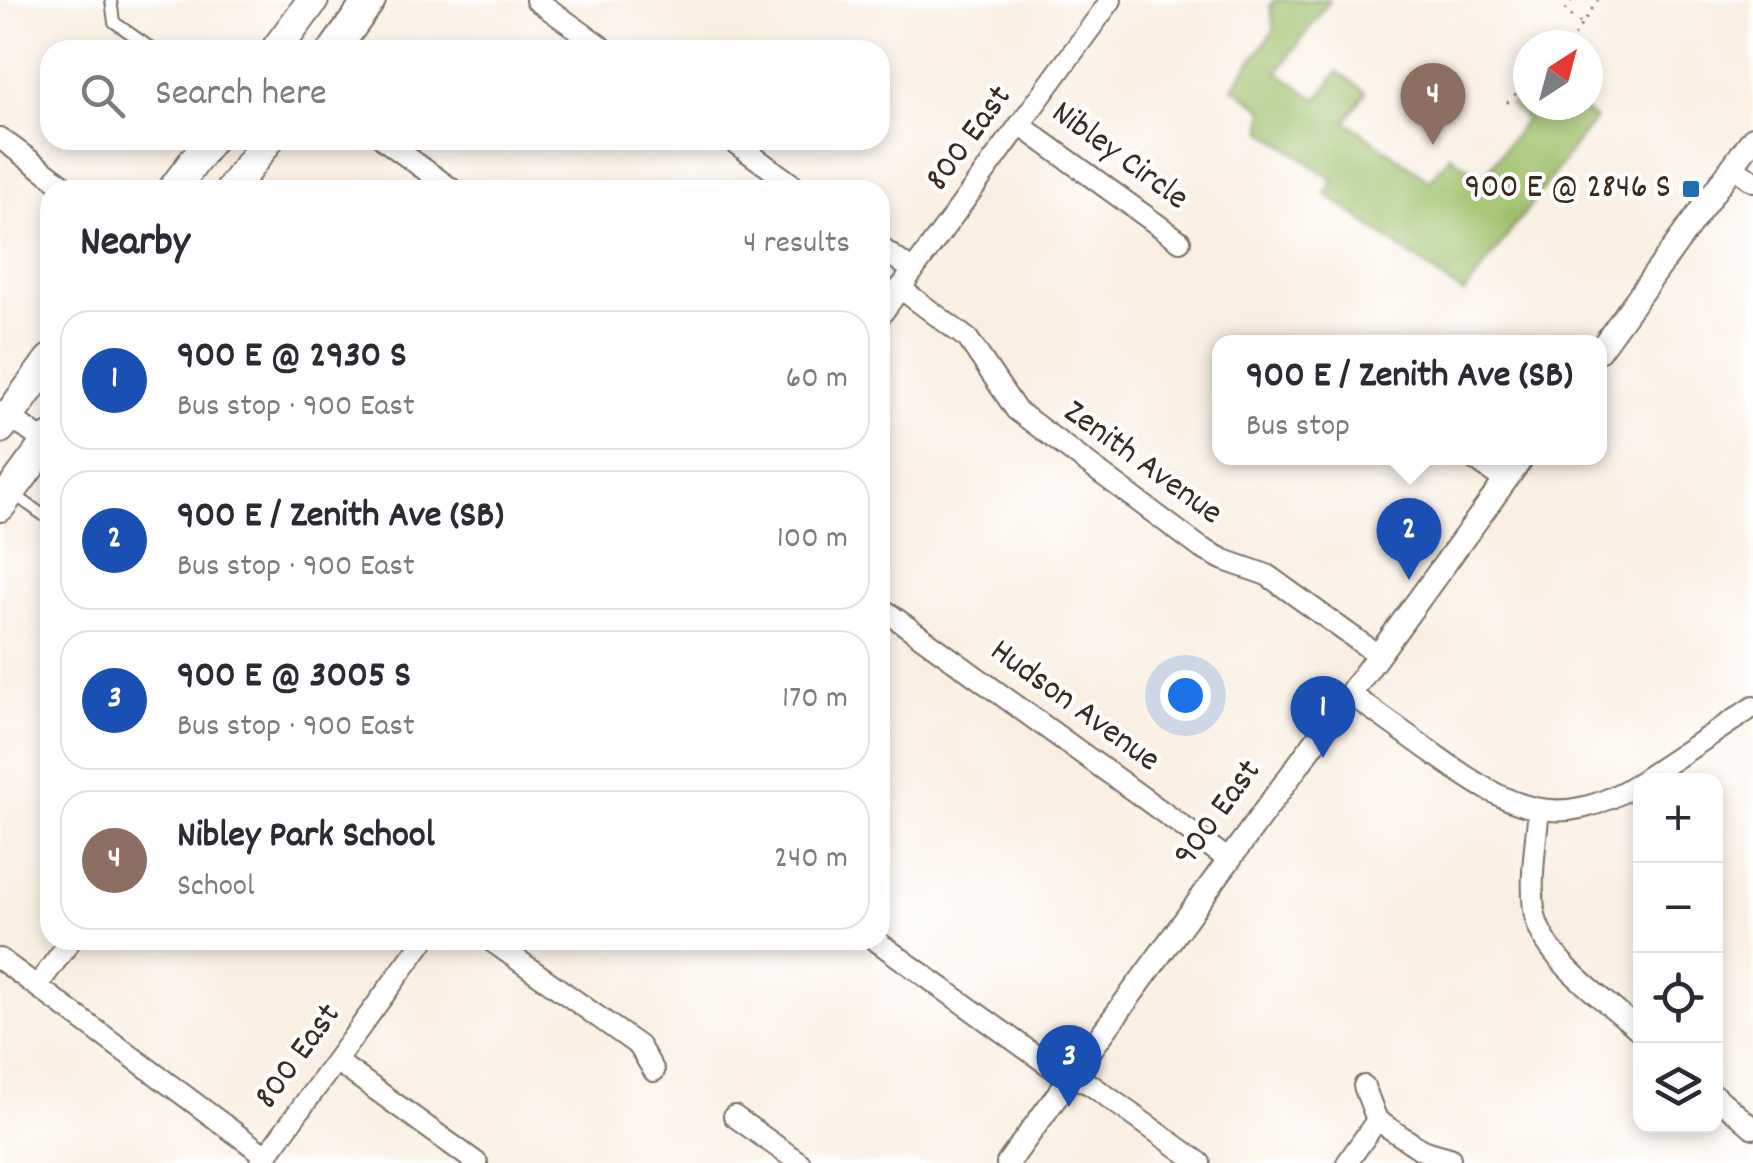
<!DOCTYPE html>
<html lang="en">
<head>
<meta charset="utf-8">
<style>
  :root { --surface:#fff; --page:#f2f2f3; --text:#2b2b33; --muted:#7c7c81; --line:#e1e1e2; --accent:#7c3aed }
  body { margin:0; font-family:Dekko,sans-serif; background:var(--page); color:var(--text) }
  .controls { position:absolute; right:30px; bottom:30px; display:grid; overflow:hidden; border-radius:20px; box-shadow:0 5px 15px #0003 }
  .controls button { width:90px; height:90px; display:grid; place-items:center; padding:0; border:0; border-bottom:2px solid var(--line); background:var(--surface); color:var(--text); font:50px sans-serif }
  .compass { position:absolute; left:1513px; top:30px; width:90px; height:90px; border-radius:50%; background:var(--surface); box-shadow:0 5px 15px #0003; rotate:36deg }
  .you { position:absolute; left:1185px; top:695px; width:35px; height:35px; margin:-25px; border:8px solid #fff; border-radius:50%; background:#1a73e8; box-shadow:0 0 0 15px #1a73e833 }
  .badge { display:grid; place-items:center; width:65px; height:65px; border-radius:50%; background:var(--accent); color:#fff; font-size:32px; font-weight:700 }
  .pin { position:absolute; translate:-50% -82px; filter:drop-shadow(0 2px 5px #0008) }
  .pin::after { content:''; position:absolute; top:52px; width:35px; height:30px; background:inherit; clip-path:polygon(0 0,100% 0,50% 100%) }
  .popup { position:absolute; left:1212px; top:335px; width:395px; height:130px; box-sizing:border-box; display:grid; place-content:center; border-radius:20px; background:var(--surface); filter:drop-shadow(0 2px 8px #0005); font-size:32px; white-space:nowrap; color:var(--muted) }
  .popup b { font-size:38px; color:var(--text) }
  .popup::after { content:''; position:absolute; left:50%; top:100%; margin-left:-20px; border:20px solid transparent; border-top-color:var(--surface) }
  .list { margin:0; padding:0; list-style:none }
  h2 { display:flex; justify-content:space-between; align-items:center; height:130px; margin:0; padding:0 40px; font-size:42px }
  h2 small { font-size:32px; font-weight:400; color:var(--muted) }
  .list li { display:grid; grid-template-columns:65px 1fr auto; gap:30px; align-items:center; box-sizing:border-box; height:140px; margin:0 20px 20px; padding:0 20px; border:2px solid var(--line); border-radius:30px }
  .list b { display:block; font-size:38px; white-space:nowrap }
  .list p { margin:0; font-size:32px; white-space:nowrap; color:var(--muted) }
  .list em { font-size:32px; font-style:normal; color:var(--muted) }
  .icon { flex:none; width:55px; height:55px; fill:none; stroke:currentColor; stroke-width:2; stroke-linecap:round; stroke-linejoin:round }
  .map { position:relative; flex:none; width:1753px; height:1163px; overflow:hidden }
  .search { position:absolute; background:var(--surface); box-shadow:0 5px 15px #0003; left:40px; top:40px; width:850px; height:110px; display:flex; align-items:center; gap:25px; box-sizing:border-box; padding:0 35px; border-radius:30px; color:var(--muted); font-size:38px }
  .panel { position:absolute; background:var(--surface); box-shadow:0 5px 15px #0003; left:40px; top:180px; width:850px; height:770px; border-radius:30px }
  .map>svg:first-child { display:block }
  .green { fill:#9dc069; stroke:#6c7544; stroke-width:2.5 }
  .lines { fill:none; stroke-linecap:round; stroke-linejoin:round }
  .service-casing { stroke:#7e6f63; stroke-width:14 }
  .minor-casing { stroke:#7e6f63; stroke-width:24 }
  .tertiary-casing { stroke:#7e6f63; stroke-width:26 }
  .primary-casing { stroke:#7e6f63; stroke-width:34 }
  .path { stroke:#7e6f63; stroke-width:2.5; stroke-dasharray:2.5 8; stroke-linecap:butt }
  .service { stroke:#fff; stroke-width:10 }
  .minor { stroke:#fff; stroke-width:20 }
  .tertiary { stroke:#fff; stroke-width:22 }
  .primary { stroke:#fff; stroke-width:30 }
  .poi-dot { fill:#1f6fb2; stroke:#fff; stroke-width:4 }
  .labels { text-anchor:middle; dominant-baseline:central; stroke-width:8; stroke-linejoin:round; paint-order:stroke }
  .street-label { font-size:35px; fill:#3b2a1e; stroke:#fff }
  .poi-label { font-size:35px; fill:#3b2a1e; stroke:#fff; text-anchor:end }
</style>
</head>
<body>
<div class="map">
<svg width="1753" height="1163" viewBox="0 0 1753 1163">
  <rect width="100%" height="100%" fill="#fff"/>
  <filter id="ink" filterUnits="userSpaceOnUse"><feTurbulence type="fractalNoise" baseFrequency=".01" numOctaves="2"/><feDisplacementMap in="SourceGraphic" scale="20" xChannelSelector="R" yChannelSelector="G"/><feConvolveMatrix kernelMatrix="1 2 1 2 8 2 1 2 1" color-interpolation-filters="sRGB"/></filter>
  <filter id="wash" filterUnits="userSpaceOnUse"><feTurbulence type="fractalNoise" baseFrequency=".0048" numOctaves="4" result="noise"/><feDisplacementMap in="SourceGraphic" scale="40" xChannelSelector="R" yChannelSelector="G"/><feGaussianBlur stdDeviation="2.25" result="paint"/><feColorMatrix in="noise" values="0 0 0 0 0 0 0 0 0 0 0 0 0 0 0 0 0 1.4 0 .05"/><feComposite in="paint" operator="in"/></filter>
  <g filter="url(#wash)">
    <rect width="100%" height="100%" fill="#faefe2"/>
    <polygon class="green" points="1274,0 1330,0 1278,72 1317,100 1338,72 1366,92 1346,121 1430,181 1450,155 1483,178 1526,119 1510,105 1528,86 1528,105 1576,105 1595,119 1464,294 1326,194 1334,181 1263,130 1264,109 1233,87 1274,30 1270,5"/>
  </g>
  <g filter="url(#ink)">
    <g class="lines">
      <g class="service-casing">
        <g id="service">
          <polyline points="111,0 114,22 154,50"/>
          <polyline points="15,495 50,520"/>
        </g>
      </g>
      <g class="minor-casing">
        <g id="minor">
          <polyline points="536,0 606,50"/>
          <polyline points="1020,125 1180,241"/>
          <polyline points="0,138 70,190"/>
          <polyline points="384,140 453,190"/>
          <polyline points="731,140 800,190"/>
          <polyline points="1732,166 1753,181"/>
          <polyline points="880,247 913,271"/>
          <polyline points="900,288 968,339 1016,410 1201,548 1224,560 1267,575 1378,655"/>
          <polyline points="880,316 1111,0"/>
          <polyline points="2,411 46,443"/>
          <polyline points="1473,458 1505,481"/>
          <polyline points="880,607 1229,860"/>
          <path d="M 1350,694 C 1380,715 1409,736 1438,757 C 1509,808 1559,834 1640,782"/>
          <polyline points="1643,780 1753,707"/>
          <path d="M 1539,809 C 1536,841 1530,877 1534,910 C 1540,958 1606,1000 1640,1031"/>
          <polyline points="490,940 639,1046 654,1071"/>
          <polyline points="875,940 1050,1066 1091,1085 1200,1163"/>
          <polyline points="0,959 266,1156"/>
          <polyline points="37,986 71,940"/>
          <polyline points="336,1061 477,1163"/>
          <polyline points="1364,1086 1377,1120 1422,1150 1450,1158"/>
          <polyline points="1716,1096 1753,1128"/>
          <polyline points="734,1116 800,1163"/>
          <polyline points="261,1163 424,940"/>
          <polyline points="1347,1163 1377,1120"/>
        </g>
      </g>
      <g class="tertiary-casing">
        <g id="tertiary">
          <polyline points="1599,351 1753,138"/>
          <polyline points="1008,1163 1522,458"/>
        </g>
      </g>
      <g class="primary-casing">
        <g id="primary">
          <polyline points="276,50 313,0"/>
          <polyline points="334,50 370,0"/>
          <polyline points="173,190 210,140"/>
          <polyline points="231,190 268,140"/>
          <polyline points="0,428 50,360"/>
          <polyline points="0,506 50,438"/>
        </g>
      </g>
      <g class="path">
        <polyline points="1572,0 1564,11 1583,25"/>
        <polyline points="1544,42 1548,45"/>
        <polyline points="1568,45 1598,0"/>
        <polyline points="1507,103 1528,81"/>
      </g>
      <use href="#service" class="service"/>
      <use href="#minor" class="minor"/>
      <use href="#tertiary" class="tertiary"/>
      <use href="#primary" class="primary"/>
    </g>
  </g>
  <rect class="poi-dot" x="1681" y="179" width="20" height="20" rx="5"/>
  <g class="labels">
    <g class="street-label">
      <text transform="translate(970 139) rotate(-54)">800 East</text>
      <text transform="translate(1119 157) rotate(36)">Nibley Circle</text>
      <text transform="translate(1142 464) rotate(36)">Zenith Avenue</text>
      <text transform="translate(1074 707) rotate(36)">Hudson Avenue</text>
      <text transform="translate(1219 814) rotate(-54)">900 East</text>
      <text transform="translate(299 1057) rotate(-54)">800 East</text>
    </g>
    <g class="poi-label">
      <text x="1671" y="189">900 E @ 2846 S</text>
    </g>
  </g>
</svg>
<div class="controls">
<button>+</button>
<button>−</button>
<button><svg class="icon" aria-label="locate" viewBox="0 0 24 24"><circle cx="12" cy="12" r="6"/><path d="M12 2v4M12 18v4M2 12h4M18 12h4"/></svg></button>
<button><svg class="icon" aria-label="layers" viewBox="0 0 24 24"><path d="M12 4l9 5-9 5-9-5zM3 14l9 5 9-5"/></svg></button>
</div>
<svg class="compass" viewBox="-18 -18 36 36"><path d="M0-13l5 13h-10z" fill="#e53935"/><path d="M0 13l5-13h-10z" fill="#7c7c81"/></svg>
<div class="you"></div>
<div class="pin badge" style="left:1323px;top:758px;background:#1a4fb4">1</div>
<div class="pin badge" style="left:1409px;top:580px;background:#1a4fb4">2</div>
<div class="popup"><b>900 E / Zenith Ave (SB)</b>Bus stop</div>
<div class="pin badge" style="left:1069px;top:1107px;background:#1a4fb4">3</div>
<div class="pin badge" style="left:1433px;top:145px;background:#8d6e63">4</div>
<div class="search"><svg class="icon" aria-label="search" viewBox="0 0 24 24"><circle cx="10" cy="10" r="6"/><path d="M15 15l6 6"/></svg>Search here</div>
<section class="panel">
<h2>Nearby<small>4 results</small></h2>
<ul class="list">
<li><span class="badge" style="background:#1a4fb4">1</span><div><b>900 E @ 2930 S</b><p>Bus stop · 900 East</p></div><em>60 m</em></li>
<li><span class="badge" style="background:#1a4fb4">2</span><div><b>900 E / Zenith Ave (SB)</b><p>Bus stop · 900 East</p></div><em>100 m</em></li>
<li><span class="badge" style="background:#1a4fb4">3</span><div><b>900 E @ 3005 S</b><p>Bus stop · 900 East</p></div><em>170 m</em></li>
<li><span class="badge" style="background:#8d6e63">4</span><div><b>Nibley Park School</b><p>School</p></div><em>240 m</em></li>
</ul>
</section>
</div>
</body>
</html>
